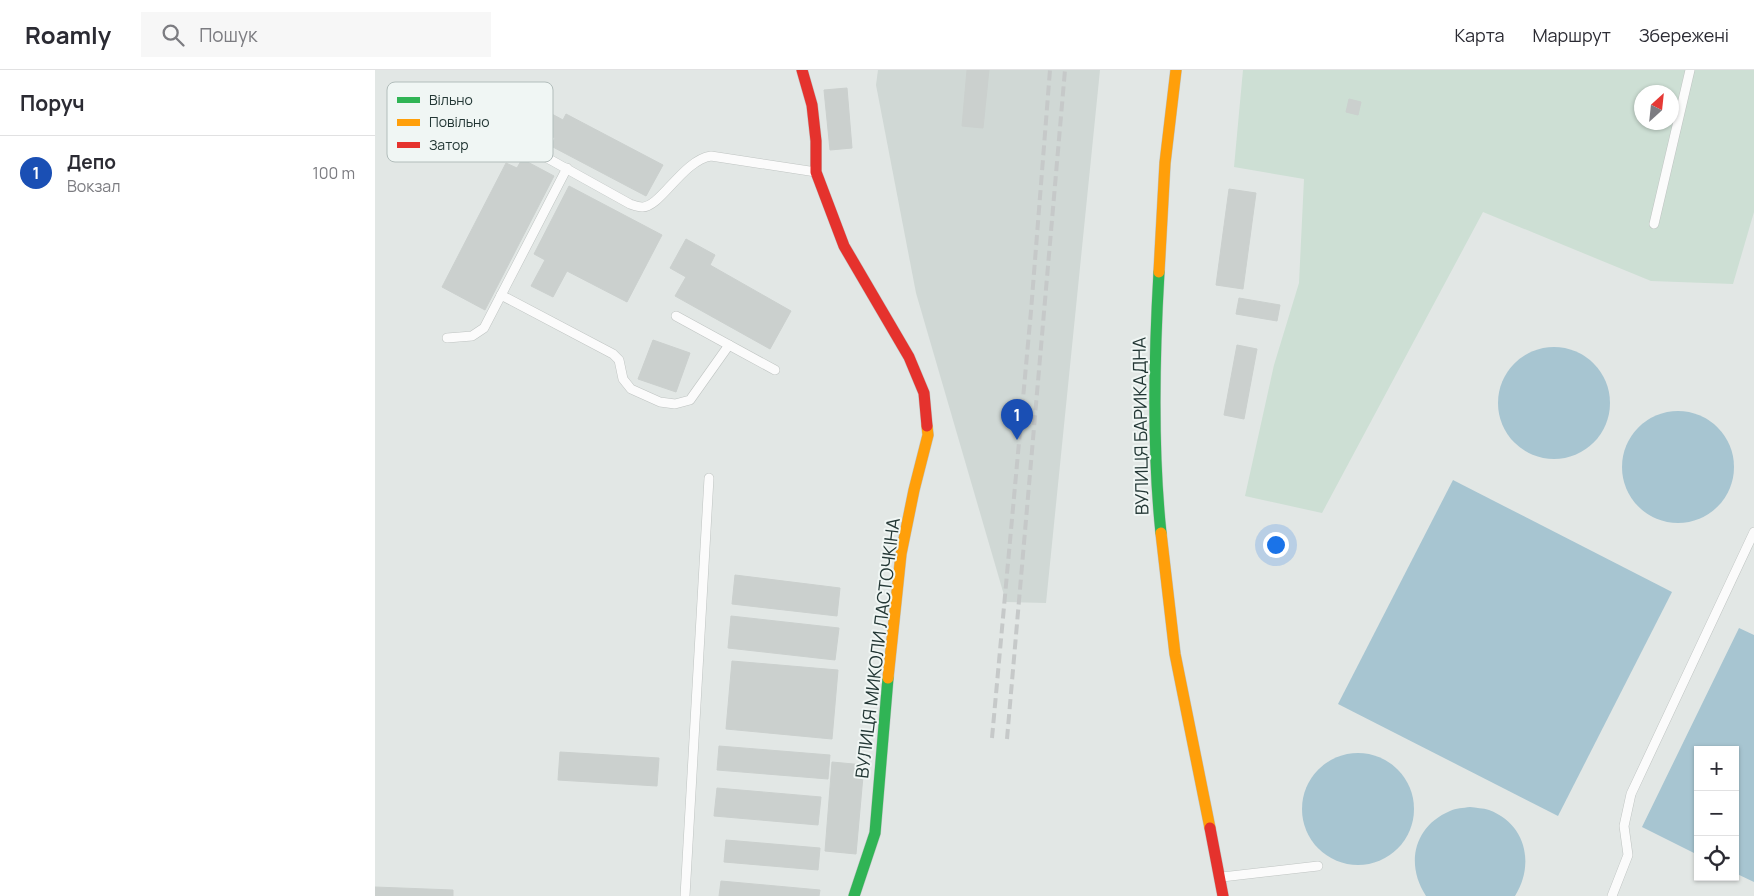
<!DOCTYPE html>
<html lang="uk">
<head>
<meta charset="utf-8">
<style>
  :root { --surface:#fff; --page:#f7f7f7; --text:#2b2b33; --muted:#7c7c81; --line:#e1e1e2; --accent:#111827 }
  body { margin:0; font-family:Manrope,sans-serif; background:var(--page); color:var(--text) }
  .controls { position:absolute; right:15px; bottom:15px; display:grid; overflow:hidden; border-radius:0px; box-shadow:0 1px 4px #0004 }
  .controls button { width:45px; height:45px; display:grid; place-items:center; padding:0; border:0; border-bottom:1px solid var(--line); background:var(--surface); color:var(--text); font:25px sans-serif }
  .compass { position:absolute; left:1259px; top:15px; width:45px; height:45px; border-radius:50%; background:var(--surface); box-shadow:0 1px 4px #0004; rotate:27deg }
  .you { position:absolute; left:900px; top:474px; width:18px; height:18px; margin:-12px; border:4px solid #fff; border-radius:50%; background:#1a73e8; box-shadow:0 0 0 8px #1a73e833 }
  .badge { display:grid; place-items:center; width:32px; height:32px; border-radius:50%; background:var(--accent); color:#fff; font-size:16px; font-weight:700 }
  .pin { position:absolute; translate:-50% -41px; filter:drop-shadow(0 1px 2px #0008) }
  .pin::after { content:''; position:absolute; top:26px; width:18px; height:15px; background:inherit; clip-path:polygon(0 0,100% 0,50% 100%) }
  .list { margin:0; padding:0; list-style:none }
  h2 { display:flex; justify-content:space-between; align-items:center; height:65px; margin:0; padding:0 20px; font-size:21px }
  h2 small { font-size:16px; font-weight:400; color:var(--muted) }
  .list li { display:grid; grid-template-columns:32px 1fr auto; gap:15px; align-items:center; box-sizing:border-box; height:75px; padding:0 20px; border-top:1px solid var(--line) }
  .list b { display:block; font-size:19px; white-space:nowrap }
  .list p { margin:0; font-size:16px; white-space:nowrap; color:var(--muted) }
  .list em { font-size:16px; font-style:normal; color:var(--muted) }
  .icon { flex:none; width:28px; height:28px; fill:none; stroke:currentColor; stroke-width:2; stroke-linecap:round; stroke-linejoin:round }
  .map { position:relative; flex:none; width:1379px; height:826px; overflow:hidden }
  header { display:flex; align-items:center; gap:30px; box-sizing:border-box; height:70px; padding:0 25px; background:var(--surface); border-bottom:1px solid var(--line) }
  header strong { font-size:24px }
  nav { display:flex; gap:28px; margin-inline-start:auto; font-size:18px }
  .search { width:350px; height:45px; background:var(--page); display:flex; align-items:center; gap:12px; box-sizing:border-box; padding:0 18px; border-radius:0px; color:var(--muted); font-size:19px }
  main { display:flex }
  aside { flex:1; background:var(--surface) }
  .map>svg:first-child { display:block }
  .built { fill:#d0d8d5 }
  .green { fill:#cddfd4; fill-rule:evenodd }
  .water { fill:#a7c5d1 }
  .building { fill:#cbd0ce; stroke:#cbd0ce }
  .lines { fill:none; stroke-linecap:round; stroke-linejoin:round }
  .lane-casing { stroke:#bfc4c2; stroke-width:10 }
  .fast-casing { stroke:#bfc4c3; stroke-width:12 }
  .slow-casing { stroke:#bfc4c3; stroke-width:12 }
  .jam-casing { stroke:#bfc4c3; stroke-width:12 }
  .lane { stroke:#fbfbfb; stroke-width:9 }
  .fast { stroke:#30b455; stroke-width:11 }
  .slow { stroke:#ff9f0a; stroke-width:11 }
  .jam { stroke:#e5322d; stroke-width:11 }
  .rail { stroke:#c6c9c9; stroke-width:4; stroke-dasharray:10 5; stroke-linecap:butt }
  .labels { text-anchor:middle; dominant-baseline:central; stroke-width:4; stroke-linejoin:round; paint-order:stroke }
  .street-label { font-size:18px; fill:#233735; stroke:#f0f6f4 }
  .key { fill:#f0f6f4; stroke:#b2bdbb; stroke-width:1 }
  .key-label { font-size:14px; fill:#233735 }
</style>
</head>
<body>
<header>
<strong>Roamly</strong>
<div class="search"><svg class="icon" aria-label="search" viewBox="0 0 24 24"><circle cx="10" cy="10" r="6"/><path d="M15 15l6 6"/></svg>Пошук</div>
<nav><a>Карта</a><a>Маршрут</a><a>Збережені</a></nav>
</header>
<main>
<aside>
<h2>Поруч<small></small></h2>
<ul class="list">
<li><span class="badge" style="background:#1a4fb4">1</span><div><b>Депо</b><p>Вокзал</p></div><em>100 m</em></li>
</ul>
</aside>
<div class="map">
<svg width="1379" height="826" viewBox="0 0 1379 826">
  <rect width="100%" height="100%" fill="#e2e7e5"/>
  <polygon class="built" points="503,0 725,0 671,533 631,532 541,223 501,15"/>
  <path class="green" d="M 868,0 L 1379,0 L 1379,142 L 1358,214 L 1276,211 L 1108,142 L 947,443 L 870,426 L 899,295 L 924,213 L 929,109 L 859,97 ZM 1266,22 L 1296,22 L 1296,52 L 1266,52 Z"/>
  <g class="water">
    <circle cx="1179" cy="333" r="56"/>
    <circle cx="1303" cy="397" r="56"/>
    <polygon points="1078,410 1297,522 1183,746 963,634"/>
    <polygon points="1364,558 1379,565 1379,812 1360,803 1360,680 1323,680 1323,785 1267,757"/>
    <circle cx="983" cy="739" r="56"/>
    <path d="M 1095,737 C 1101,738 1108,738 1114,740 C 1151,754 1160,794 1140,826 L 1051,826 C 1030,794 1039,756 1075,741 C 1081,738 1088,738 1095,737 Z"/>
  </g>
  <g class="building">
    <polygon points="592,0 614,0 608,58 587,56"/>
    <polygon points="472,18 477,78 455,80 449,20"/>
    <polygon points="974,29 986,32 983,45 971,42"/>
    <polygon points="175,43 188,50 191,44 288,95 271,126 176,76 180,68 165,60"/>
    <polygon points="147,89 179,106 110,240 67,217 131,93 142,98"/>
    <polygon points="194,116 287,165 252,232 192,201 178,227 156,216 170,190 159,184"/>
    <polygon points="854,119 881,123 868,219 841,215"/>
    <polygon points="311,169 340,185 335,195 416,241 395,279 300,226 311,207 295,198"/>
    <polygon points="864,228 905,235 902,251 861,244"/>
    <polygon points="278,270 315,283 301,322 263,309"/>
    <polygon points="862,275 882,279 869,349 849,345"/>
    <polygon points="360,505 465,518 462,546 357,534"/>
    <polygon points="356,546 464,558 460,590 353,578"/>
    <polygon points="357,591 463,600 457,669 351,659"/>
    <polygon points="344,676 455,685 453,709 342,700"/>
    <polygon points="185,682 284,688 282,716 183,710"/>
    <polygon points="457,692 489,695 481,784 450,781"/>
    <polygon points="342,718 446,727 443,755 339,746"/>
    <polygon points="351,770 445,778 443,800 349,792"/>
    <polygon points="346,811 445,820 444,826 344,826"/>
    <polygon points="0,817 78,820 78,826 0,826"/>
  </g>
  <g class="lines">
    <g class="lane-casing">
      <g id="lane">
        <path d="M 138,69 L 255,134 C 258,135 263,137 267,137 C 285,138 308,90 336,86 L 441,102"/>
        <polyline points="1279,154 1315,0"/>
        <polyline points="126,225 238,284 244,290 248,309 256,319 285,332 300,334 315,330 354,275 301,246"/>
        <polyline points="72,268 97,266 109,258 192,98"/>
        <polyline points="354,275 400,300"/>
        <polyline points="847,807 943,796"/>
        <polyline points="310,826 334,408"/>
        <polyline points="1237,826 1253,785 1249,756 1256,724 1379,462"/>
      </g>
    </g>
    <g class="fast-casing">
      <g id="fast">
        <path d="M 784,202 C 779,288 777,378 786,463"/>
        <polyline points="479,826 500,763 513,608"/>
      </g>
    </g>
    <g class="slow-casing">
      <g id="slow">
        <polyline points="784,202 790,93 801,0"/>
        <polyline points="786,463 800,584 835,758"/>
        <polyline points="513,608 526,484 539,420 553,365 552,356"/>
      </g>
    </g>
    <g class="jam-casing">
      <g id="jam">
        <polyline points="427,0 437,35 441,71 441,102 469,176 534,287 549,323 552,356"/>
        <polyline points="835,758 848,826"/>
      </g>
    </g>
    <use href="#lane" class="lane"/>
    <use href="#fast" class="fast"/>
    <use href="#slow" class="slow"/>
    <use href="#jam" class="jam"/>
    <g class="rail">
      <polyline points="617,668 656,241 675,0"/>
      <polyline points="632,669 690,0"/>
    </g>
  </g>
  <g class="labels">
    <g class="street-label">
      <text transform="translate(765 356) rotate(-91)">ВУЛИЦЯ БАРИКАДНА</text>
      <text transform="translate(502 578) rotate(-83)">ВУЛИЦЯ МИКОЛИ ЛАСТОЧКІНА</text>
    </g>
  </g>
  <rect x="12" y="12" width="166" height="80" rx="8" class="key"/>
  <rect x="22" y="27" width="23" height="6" fill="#30b455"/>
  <rect x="22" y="49" width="23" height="7" fill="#ff9f0a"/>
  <rect x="22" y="72" width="23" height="6" fill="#e5322d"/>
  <g class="key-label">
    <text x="54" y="35">Вільно</text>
    <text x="54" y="57">Повільно</text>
    <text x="54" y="80">Затор</text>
  </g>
</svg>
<div class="controls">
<button>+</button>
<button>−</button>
<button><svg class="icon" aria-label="locate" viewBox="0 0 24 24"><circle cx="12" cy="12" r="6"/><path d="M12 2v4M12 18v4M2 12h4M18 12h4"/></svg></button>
</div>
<svg class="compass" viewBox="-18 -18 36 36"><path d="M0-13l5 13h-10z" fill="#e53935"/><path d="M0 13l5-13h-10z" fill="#7c7c81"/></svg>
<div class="you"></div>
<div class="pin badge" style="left:642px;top:370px;background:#1a4fb4">1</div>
</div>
</main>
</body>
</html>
